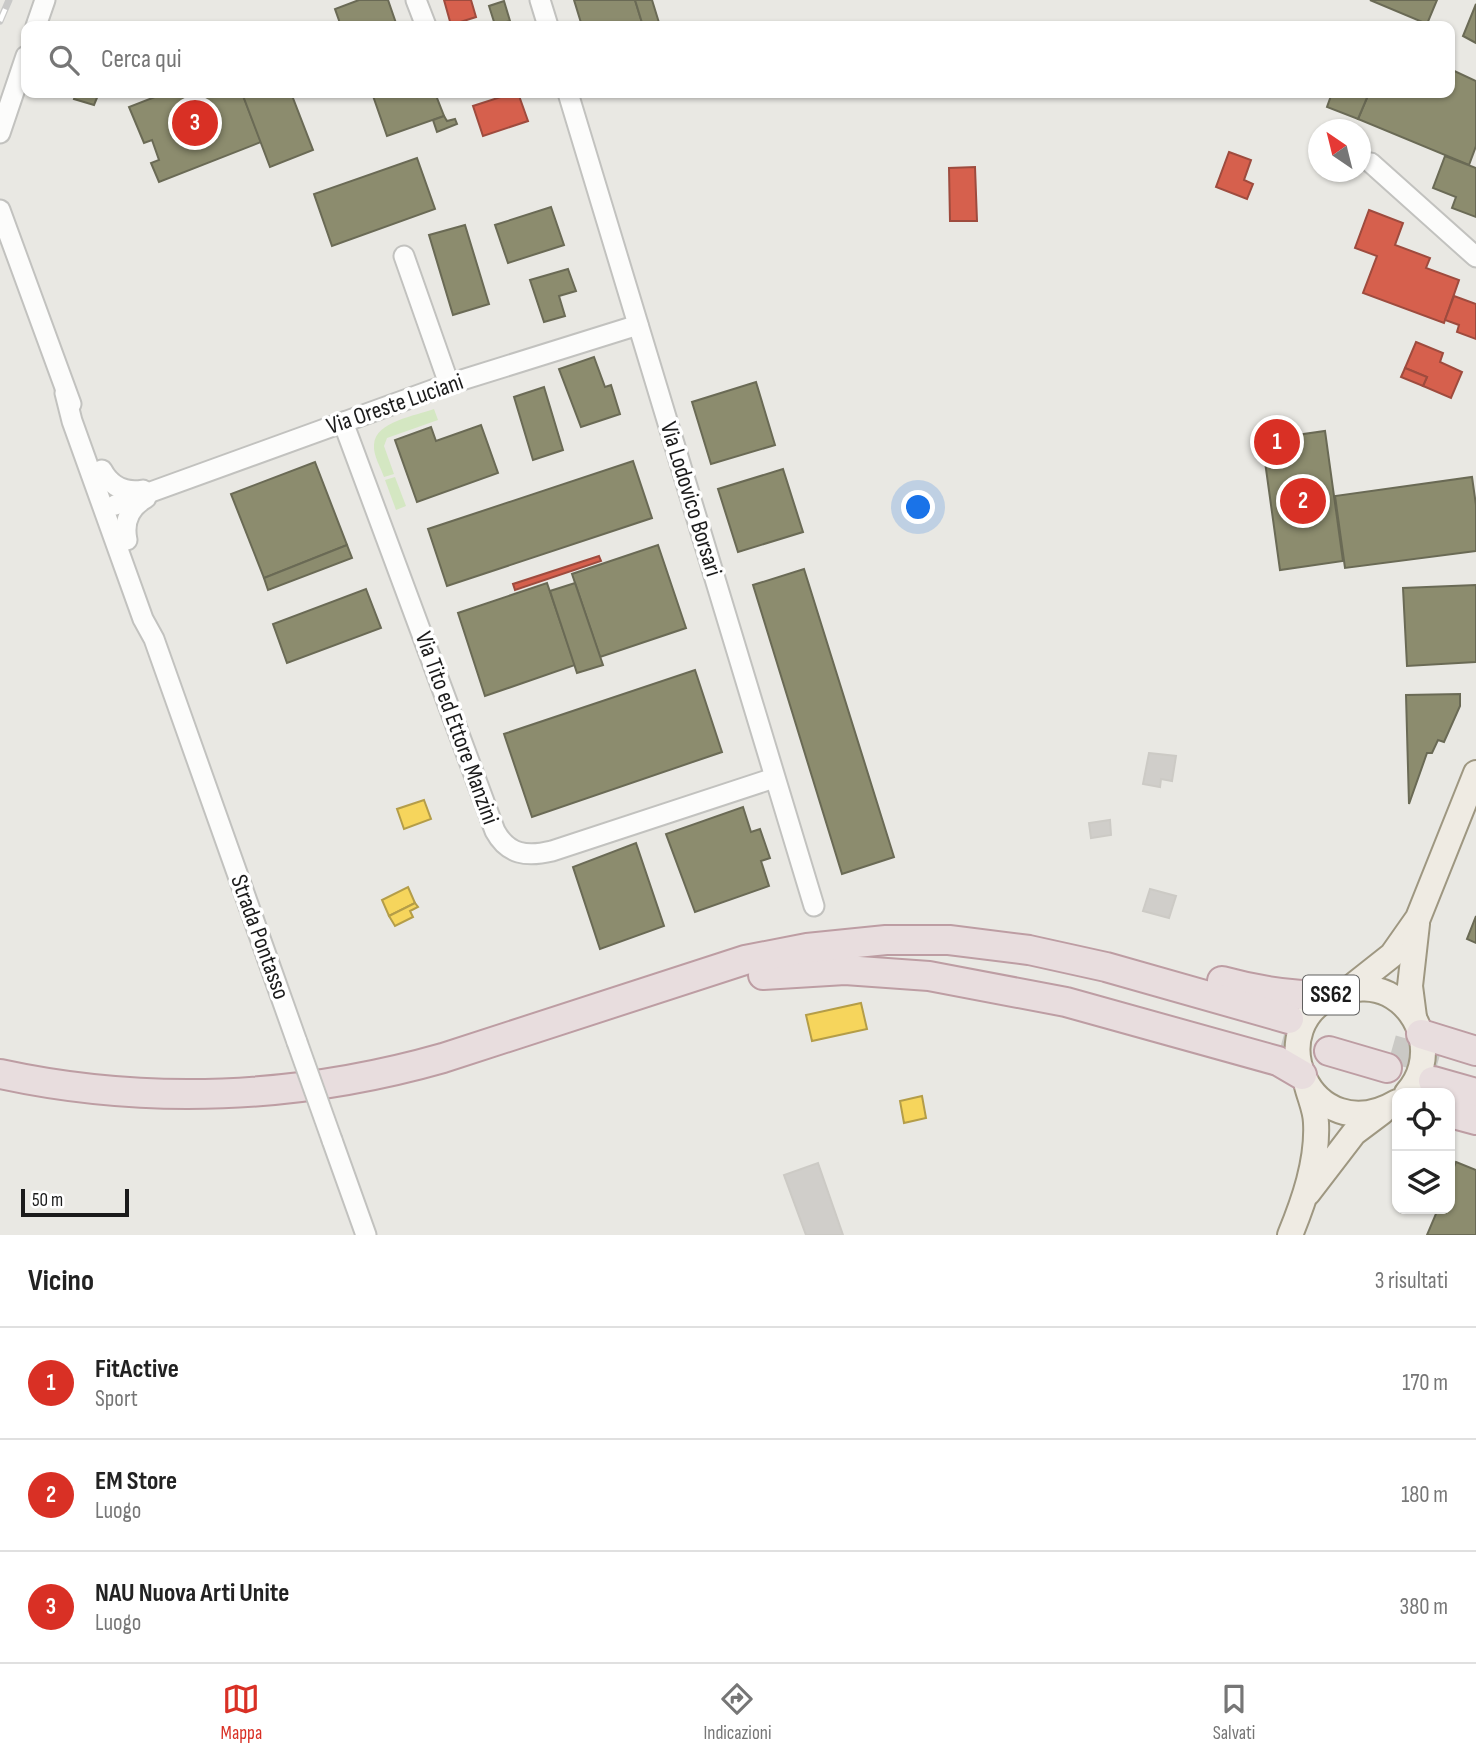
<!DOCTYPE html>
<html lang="it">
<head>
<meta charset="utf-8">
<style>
  :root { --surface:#fff; --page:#f2f2f2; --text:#222; --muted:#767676; --line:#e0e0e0; --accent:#d93025 }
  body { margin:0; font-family:"Sofia Sans Condensed",sans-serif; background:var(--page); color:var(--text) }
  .controls { position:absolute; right:21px; bottom:21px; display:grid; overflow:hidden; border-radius:14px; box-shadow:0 2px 5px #0004 }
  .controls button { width:63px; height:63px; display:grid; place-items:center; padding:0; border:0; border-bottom:2px solid var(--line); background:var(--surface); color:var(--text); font:35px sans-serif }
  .compass { position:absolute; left:1308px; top:119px; width:63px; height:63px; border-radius:50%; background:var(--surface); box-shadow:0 2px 5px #0004; rotate:325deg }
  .scale { position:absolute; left:21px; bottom:18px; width:108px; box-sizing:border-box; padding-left:7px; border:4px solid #1b1b1b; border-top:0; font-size:19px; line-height:24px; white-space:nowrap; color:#1b1b1b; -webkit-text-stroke:5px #fff; paint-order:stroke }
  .you { position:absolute; left:919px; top:508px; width:24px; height:24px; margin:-18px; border:5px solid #fff; border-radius:50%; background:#1a73e8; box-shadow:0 0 0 10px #1a73e833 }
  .badge { display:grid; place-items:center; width:46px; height:46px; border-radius:50%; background:var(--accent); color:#fff; font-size:23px; font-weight:700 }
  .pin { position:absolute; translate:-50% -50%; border:4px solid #fff; box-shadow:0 2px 7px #0006 }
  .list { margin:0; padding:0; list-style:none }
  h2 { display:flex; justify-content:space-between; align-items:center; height:91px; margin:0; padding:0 28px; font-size:30px }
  h2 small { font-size:23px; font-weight:400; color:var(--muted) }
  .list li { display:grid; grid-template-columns:46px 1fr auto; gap:21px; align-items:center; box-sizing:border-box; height:112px; padding:0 28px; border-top:2px solid var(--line) }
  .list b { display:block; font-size:26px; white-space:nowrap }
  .list p { margin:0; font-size:23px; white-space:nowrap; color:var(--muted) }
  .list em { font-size:23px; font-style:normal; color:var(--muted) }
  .icon { flex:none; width:38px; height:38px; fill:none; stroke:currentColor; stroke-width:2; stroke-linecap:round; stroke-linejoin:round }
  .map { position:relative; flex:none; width:1476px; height:1235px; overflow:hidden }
  .search { position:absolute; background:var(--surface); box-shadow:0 2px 5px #0004; left:21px; right:21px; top:21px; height:77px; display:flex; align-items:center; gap:18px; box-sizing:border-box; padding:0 24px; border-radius:14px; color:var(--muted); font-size:26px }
  .sheet { height:427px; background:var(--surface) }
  nav { display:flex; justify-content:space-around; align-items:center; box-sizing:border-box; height:98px; border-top:2px solid var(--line); background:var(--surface); font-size:19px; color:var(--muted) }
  nav a { display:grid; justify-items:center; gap:4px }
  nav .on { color:var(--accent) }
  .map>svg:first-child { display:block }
  .grass { fill:#d4e7c2 }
  .homes { fill:#f6d55c; stroke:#b49d48; stroke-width:2 }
  .shops { fill:#d6604d; stroke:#9e4b3e; stroke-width:2 }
  .industry { fill:#8c8c6e; stroke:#6a6a55; stroke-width:2 }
  .building { fill:#d0ceca; stroke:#cccac5; stroke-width:2 }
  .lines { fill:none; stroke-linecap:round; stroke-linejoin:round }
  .highway-tunnel { stroke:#cac9c5; stroke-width:28; stroke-dasharray:28 14; stroke-linecap:butt }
  .minor-casing { stroke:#c2c2bf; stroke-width:23 }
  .major-casing { stroke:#9e9781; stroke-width:28 }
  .highway-casing { stroke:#bd9da3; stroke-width:32 }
  .minor { stroke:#fcfcfb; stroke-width:19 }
  .major { stroke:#efebe3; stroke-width:24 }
  .highway { stroke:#e8ddde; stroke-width:28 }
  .rail-casing { stroke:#c9c9c8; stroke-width:7 }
  .rail { stroke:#fff; stroke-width:4.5; stroke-dasharray:13; stroke-linecap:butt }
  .minor-bridge-casing { stroke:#c2c2bf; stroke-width:23; stroke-linecap:butt }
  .minor-bridge { stroke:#fcfcfb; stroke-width:19 }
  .labels { text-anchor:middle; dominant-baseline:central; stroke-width:7; stroke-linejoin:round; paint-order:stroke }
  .shield { fill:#fff; stroke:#5f5f5f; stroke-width:2 }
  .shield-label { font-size:23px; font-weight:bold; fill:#1b1b1b }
  .street-label { font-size:24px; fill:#1b1b1b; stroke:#fff }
</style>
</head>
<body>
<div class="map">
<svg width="1476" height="1235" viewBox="0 0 1476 1235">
  <rect width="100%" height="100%" fill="#e9e8e3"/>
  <g class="grass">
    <path d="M 434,409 L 438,420 L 387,438 L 384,446 L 394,474 L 384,477 C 381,468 373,455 374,445 C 375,421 416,416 434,409 Z"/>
    <polygon points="395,477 406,506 396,510 385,480"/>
  </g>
  <g class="homes">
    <polygon points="424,800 431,819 404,829 397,809"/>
    <polygon points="408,887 415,903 389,916 382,900"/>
    <polygon points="415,903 418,907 410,911 413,917 395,926 389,916"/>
    <polygon points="861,1003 867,1029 812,1041 806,1015"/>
    <polygon points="922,1096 926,1118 904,1123 900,1101"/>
  </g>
  <g class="shops">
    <polygon points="444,0 471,0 476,17 451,25"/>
    <polygon points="513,93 518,93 528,121 483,136 473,106"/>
    <polygon points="1229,152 1251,160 1244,180 1253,184 1247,199 1216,187"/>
    <polygon points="975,167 977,221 950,221 949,168"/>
    <polygon points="1369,210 1403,223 1395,245 1430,258 1426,268 1459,280 1444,323 1363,293 1377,256 1355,248"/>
    <polygon points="1454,296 1476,304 1476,339 1457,332 1459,325 1445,320"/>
    <polygon points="1416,342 1443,353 1440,362 1462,372 1451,398 1423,386 1427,377 1405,368"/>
    <polygon points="1405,368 1427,377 1423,386 1401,377"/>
    <polygon points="599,556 601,561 515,590 513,584"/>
  </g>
  <g class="industry">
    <polygon points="359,0 388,0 397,26 341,26 335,9"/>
    <polygon points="574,0 635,0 643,26 582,26"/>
    <polygon points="635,0 652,0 660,26 643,26"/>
    <polygon points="1370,0 1437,0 1427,24"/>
    <polygon points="504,1 510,21 495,25 489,6"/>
    <polygon points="1476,4 1476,43 1463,36"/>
    <polygon points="1450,69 1476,81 1476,146 1469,165 1358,119 1369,93 1450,93"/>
    <polygon points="76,93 99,93 94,105 74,99"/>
    <polygon points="165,93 242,93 261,142 159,182 151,163 159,160 152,140 144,143 129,107"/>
    <polygon points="242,93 291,93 313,150 270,167"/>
    <polygon points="372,93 435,93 444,116 387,136"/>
    <polygon points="1332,93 1369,93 1358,119 1327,107"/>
    <polygon points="444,116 447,121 455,119 457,124 437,132 433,120"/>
    <polygon points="1445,156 1476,168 1476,217 1452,208 1456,197 1433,188"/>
    <polygon points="417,158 435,209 332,246 314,194"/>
    <polygon points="551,207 564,245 508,263 495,225"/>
    <polygon points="465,225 489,304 453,315 429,235"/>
    <polygon points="568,269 576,291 559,296 565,316 544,322 530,280"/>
    <polygon points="594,357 605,387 611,385 620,414 581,427 559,369"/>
    <polygon points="756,382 775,445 711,464 692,402"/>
    <polygon points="544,387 563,450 533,460 514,397"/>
    <polygon points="481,425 498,473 417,502 395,440 431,427 436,441"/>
    <polygon points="1325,431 1343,561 1280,570 1262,440"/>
    <polygon points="633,461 652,518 447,586 428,529"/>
    <polygon points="315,462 347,545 264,578 231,494"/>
    <polygon points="783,469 803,532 738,552 718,489"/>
    <polygon points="1472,477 1476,505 1476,551 1345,568 1335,496"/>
    <polygon points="347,545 352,558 268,590 264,578"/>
    <polygon points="658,545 686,628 600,657 572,574"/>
    <polygon points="804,569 894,857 842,874 753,585"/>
    <polygon points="547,583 575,665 485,696 458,613"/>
    <polygon points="575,583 603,665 577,673 550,591"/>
    <polygon points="1476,585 1476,662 1407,666 1403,588"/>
    <polygon points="366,589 381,628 287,663 273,624"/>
    <polygon points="695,670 722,752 532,817 504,734"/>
    <polygon points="1460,694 1460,706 1444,742 1438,740 1432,753 1427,753 1409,804 1406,695"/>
    <polygon points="743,807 751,832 760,829 770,858 761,861 769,886 695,912 666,834"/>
    <polygon points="636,843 664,926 600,949 573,867"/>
    <polygon points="1476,916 1476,943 1467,939"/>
    <polygon points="1456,1162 1476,1170 1476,1235 1427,1235 1438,1209 1450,1209 1450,1177"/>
  </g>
  <g class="building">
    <polygon points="1149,753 1176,756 1172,781 1161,779 1160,787 1143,784"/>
    <polygon points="1110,820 1111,835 1091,838 1089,823"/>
    <polygon points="1150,889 1176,896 1169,918 1143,911"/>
    <polygon points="818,1163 843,1235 806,1235 784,1175"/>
  </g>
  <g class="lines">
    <g class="highway-tunnel">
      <polyline points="1283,1038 1329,1051"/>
      <polyline points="1392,1049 1438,1062"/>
    </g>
    <g class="minor-casing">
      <g id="minor">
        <polyline points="416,0 426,26"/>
        <polyline points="540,0 548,26"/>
        <polyline points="36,26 45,0"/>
        <polyline points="568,93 814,906"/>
        <polyline points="0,133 26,56"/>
        <polyline points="1371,163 1476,257"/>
        <polyline points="0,210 71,404"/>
        <polyline points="404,256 449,384"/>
        <polyline points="65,393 72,421 143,619 154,639 297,1042"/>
        <path d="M 343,422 L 495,831 C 508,855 527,857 552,851 L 774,778"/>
        <path d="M 102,470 C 111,487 125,493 143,490"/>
        <polyline points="115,505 449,384 638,325"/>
        <path d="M 127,540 C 123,521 130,507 146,498"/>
        <polyline points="332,1140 366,1235"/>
      </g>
    </g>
    <g class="major-casing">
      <g id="major">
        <polyline points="1349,989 1392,955 1418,918 1476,773"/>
        <polyline points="1414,1017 1410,986 1417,924"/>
        <path d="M 1397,1102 C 1311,1153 1254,1023 1341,992 C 1356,987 1374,987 1388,994 C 1425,1013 1435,1062 1407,1093"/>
        <polyline points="1308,1193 1354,1133 1382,1112"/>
        <path d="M 1290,1235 C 1304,1201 1318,1161 1316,1123 C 1316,1111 1310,1098 1307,1086"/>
      </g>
    </g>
    <g class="highway-casing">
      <g id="highway">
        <polyline points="763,975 845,970 929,976 1066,1002 1278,1061 1302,1075"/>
        <path d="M 1222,981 C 1258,991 1293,996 1330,996"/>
        <polyline points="1421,1034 1476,1051"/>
        <polyline points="1329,1051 1387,1068"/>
        <path d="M 0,1074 C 147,1106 299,1099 443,1058 L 745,960 L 807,948 L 886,940 L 949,940 L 1029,950 L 1106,967 L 1289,1019"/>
        <polyline points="1433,1081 1476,1093"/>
        <polyline points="1450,1113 1476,1120"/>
      </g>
    </g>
    <use href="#minor" class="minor"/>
    <use href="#major" class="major"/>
    <use href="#highway" class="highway"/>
    <g class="rail-casing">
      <polyline id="rail" points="0,21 9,0"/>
    </g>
    <use href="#rail" class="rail"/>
    <g class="minor-bridge-casing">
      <polyline id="minor-bridge" points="297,1042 332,1140"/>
    </g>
    <use href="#minor-bridge" class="minor-bridge"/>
  </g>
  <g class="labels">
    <rect class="shield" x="1303" y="975.5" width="56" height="39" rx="5"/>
    <g class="shield-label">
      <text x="1331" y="995">SS62</text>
    </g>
    <g class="street-label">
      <text transform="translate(395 404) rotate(-19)">Via Oreste Luciani</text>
      <text transform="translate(691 499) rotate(73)">Via Lodovico Borsari</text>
      <text transform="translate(457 728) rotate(70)">Via Tito ed Ettore Manzini</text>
      <text transform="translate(260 937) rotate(70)">Strada Pontasso</text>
    </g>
  </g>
</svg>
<div class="controls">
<button><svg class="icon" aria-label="locate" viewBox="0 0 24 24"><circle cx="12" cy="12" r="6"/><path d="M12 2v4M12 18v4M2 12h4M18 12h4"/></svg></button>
<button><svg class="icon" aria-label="layers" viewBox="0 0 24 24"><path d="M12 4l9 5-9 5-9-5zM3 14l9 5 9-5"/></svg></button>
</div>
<svg class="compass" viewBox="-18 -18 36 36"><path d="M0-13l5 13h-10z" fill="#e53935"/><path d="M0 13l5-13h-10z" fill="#767676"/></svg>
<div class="scale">50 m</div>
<div class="you"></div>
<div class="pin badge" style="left:1277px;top:442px">1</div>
<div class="pin badge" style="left:1303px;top:501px">2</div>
<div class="pin badge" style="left:195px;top:123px">3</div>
<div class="search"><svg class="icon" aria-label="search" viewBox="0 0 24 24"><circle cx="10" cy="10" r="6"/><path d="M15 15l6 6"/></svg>Cerca qui</div>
</div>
<section class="sheet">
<h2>Vicino<small>3 risultati</small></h2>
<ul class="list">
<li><span class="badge">1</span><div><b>FitActive</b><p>Sport</p></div><em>170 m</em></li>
<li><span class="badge">2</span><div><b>EM Store</b><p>Luogo</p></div><em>180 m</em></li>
<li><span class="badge">3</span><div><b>NAU Nuova Arti Unite</b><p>Luogo</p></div><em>380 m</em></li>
</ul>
</section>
<nav>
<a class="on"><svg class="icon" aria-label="map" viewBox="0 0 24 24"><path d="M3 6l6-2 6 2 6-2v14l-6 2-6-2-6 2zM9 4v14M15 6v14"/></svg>Mappa</a>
<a><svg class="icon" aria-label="directions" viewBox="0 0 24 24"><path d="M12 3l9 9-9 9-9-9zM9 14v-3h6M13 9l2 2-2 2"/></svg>Indicazioni</a>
<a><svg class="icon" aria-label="saved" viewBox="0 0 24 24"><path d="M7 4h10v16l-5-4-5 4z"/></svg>Salvati</a>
</nav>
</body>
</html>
